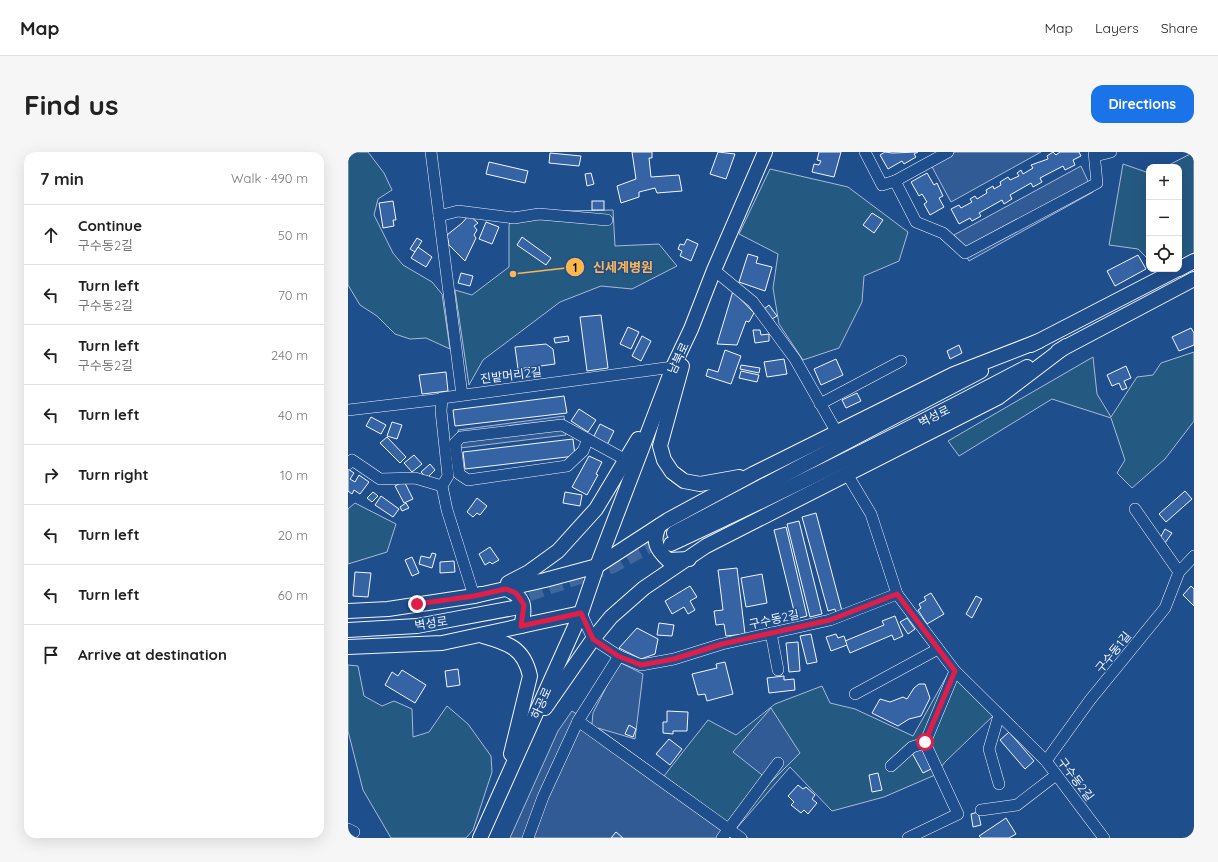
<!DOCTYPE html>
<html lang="en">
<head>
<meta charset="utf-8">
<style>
  :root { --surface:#fff; --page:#f6f6f6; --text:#222; --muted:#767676; --line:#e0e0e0; --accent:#1a73e8 }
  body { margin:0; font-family:Quicksand,"Noto Sans KR",sans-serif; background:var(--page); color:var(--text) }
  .controls { position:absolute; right:12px; top:12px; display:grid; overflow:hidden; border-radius:8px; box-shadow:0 4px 16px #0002 }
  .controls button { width:36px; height:36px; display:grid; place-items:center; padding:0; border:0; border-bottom:1px solid var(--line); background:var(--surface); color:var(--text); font:20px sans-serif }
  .stop { position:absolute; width:12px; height:12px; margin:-9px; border:3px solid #e11d48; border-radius:50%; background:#fff }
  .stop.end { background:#e11d48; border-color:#fff; box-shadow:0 1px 4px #0008 }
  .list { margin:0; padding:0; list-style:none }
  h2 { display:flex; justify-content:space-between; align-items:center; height:52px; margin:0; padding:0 16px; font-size:17px }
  h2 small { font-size:13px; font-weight:400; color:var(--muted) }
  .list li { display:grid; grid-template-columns:26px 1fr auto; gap:12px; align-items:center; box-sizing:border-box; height:60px; padding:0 16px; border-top:1px solid var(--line) }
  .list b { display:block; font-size:15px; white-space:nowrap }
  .list p { margin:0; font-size:13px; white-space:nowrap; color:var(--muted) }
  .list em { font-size:13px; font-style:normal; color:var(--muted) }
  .icon { flex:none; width:22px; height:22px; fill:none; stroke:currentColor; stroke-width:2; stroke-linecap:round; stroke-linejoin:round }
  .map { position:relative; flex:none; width:846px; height:686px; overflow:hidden; border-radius:12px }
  header { display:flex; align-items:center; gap:24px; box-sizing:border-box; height:56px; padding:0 20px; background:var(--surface); border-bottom:1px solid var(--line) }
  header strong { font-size:19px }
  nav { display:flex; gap:22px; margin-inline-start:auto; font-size:14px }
  .intro { display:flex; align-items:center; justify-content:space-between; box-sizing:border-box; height:96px; padding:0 24px }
  h1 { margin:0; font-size:28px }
  .button { padding:10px 18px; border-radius:12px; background:var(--accent); color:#fff; font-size:14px; font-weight:700 }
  main { display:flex; gap:24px; padding:0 24px }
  aside { flex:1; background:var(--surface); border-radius:12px; box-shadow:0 4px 16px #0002 }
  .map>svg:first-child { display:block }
  .green { fill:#245a82; stroke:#a8bbd7 }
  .parking { fill:#305b95; stroke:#a8bbd7 }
  .building { fill:#3563a3; stroke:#f2f6ff }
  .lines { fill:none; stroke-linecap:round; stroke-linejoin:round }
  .major-tunnel { stroke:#3f679d; stroke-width:14; stroke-dasharray:14 7; stroke-linecap:butt }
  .minor-casing { stroke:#f2f6ff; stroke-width:12 }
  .major-casing { stroke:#f2f6ff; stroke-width:16 }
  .minor { stroke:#1f4e8c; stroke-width:11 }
  .major { stroke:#1f4e8c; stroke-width:14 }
  .route { stroke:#e11d48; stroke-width:5 }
  .labels { text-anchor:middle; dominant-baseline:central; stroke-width:3; stroke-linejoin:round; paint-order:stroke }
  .street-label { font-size:12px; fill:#f2f6ff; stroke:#1f4e8c }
  .leader { fill:none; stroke:#ffb74d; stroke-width:1.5 }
  .callout-dot { fill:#ffb74d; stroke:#1f4e8c; stroke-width:1.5 }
  .mark-label { font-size:12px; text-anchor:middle; font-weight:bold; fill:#111 }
  .callout-label { font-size:13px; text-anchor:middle; font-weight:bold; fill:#ffb74d; stroke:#1f4e8c; stroke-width:3; stroke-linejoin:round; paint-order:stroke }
</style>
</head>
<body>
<header>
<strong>Map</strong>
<nav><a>Map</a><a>Layers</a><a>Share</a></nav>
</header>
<div class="intro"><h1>Find us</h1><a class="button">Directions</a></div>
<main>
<aside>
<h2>7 min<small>Walk · 490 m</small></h2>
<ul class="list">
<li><svg class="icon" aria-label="ahead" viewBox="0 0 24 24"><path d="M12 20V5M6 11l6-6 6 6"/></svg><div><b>Continue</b><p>구수동2길</p></div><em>50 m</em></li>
<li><svg class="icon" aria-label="left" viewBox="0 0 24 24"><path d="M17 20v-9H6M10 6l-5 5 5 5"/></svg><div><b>Turn left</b><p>구수동2길</p></div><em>70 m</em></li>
<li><svg class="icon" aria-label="left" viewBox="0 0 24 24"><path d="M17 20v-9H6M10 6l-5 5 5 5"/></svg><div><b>Turn left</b><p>구수동2길</p></div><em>240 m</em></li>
<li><svg class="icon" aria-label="left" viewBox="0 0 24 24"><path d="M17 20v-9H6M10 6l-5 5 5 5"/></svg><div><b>Turn left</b></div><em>40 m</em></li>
<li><svg class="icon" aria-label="right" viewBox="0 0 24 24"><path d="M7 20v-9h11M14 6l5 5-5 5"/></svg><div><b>Turn right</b></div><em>10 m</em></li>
<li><svg class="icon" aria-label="left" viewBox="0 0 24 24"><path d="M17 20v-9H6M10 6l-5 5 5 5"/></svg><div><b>Turn left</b></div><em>20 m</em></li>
<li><svg class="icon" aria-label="left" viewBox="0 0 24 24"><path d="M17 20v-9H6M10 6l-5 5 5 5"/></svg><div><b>Turn left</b></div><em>60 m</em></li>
<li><svg class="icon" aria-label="arrive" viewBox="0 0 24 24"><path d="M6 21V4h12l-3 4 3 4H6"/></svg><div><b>Arrive at destination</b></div></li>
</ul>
</aside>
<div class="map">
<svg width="846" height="686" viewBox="0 0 846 686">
  <rect width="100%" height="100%" fill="#1f4e8c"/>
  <g class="green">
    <polygon points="0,0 20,0 36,21 44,38 30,47 26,63 45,101 55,113 84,130 94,142 102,197 78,186 62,187 47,182 29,164 12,153 0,133"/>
    <polygon points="846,0 846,101 831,109 831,15 817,15"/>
    <polygon points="775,12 801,21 801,108 790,97 761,93"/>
    <polygon points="422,17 500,35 560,80 551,109 516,124 514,150 491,196 455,208 431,172 425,136 430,102 391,82"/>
    <polygon points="265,58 267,94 311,92 329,114 284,137 253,134 212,150 135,208 121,233 107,138 124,143 161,115 161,73 166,60"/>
    <polygon points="846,200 846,269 817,307 784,336 769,321 777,308 763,266 704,247 611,304 600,289 745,205 749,242 763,265 789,225 805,223 813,211"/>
    <polygon points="7,351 48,372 39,400 0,412 0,357"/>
    <polygon points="0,513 10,514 16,544 34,554 46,549 64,557 65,585 81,580 99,554 120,572 143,604 144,620 125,678 118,686 43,686 15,638 0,579"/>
    <polygon points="601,520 646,563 597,610 587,623 536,645 484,659 442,615 388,677 316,624 360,568 388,583 427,552 474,534 482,551 507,557 565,584"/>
  </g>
  <g class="parking">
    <polygon points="607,0 693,0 603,50 583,13"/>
    <polygon points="733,14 745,40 621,109 606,83"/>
    <polygon points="216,264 218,283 112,296 110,278"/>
    <polygon points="271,510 295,522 287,587 250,576 400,686 162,686 210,579 224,559 244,572 245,561"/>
    <polygon points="423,556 452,601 423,630 385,600"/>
  </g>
  <g class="building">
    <polygon points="284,0 304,0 304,6 301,6 303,25 331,23 334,39 309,41 307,36 291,40 291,45 273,51 269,34 288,27"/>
    <polygon points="370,0 387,2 378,27 362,22"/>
    <polygon points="471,0 493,0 486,25 464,20 466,12 471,13 473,9 469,8"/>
    <polygon points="537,0 544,1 570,0 566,2 568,5 556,12 554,9 540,17 532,3"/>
    <polygon points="705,0 708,3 712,0 731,0 733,4 725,8 727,13 717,18 715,14 692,26 694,30 685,35 683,31 662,43 664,47 656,52 654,48 631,61 633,64 624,69 622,66 611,72 603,57 611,53 613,56 624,50 622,47 627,44 629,47 639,41 638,38 645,34 646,37 653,33 652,30 660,25 662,28 671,24 669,21 673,18 675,22 685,16 683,13 700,7 699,4"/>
    <polygon points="202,1 233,4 231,14 201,11"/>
    <polygon points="141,10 180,19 177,31 138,22"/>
    <polygon points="243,21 246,32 239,34 237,22"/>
    <polygon points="579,21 586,33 589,31 595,44 591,46 596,55 582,63 576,52 579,50 574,42 571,44 563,30"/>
    <polygon points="45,49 48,68 45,68 46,74 35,76 31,51"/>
    <rect x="244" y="49" width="12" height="9"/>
    <polygon points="524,61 535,68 526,81 515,73"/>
    <polygon points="121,63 130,71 126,74 129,78 126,83 128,86 117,109 101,93 99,83 114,71"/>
    <polygon points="138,70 151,75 144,92 131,87"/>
    <polygon points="174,85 203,106 198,113 169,93"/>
    <polygon points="69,86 74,89 67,100 62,97"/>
    <polygon points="339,87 350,92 343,109 332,104 334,99 330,97 332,92 336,93"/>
    <polygon points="70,95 84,105 78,115 63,106"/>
    <polygon points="400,102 410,105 408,111 424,115 417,139 391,130"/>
    <polygon points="790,103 798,117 767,134 759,119"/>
    <polygon points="113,121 125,124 122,134 110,131"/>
    <polygon points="385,139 406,161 401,170 398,169 389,193 369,192"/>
    <polygon points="421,153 429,164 424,167 416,157"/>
    <polygon points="253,163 260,216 239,219 232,165"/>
    <polygon points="280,175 291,180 283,197 272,192"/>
    <polygon points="843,176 846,181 846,193 831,199 824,185"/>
    <polygon points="405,178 412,178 413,183 421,182 421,189 407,191"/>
    <polygon points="220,184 221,189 207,191 206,186"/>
    <polygon points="294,184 303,189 293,209 284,204"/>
    <polygon points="198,192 205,197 207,212 170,217 167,195"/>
    <polygon points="611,193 614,201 602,207 599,199"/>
    <polygon points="377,198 393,204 383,232 358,224 360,217 370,220"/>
    <polygon points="436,207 439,222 419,225 416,210"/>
    <polygon points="488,207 495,223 473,233 466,217"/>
    <polygon points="393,213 412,216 411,221 392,217"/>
    <polygon points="778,214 783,226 776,229 779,236 774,238 771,231 764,234 759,223"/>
    <polygon points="393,219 411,223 409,230 391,226"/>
    <polygon points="98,220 100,239 74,242 71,223"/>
    <polygon points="509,241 513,249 498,256 494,248"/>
    <polygon points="216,244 219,261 107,274 105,258"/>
    <polygon points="231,257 248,268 240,280 223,269"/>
    <polygon points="23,265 38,273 33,282 18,274"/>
    <polygon points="44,270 54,273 49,287 39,284"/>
    <polygon points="252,272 266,279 258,295 244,288"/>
    <polygon points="39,285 58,305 52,311 32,291"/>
    <polygon points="225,287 227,304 117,317 115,300"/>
    <polygon points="66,303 74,312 64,320 56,311"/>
    <polygon points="241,304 254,310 248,322 250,323 239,343 224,335"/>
    <polygon points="82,312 87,318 79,326 73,320"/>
    <polygon points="0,317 6,321 2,327 7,330 11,323 21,330 12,342 6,338 4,342 0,339"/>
    <polygon points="56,329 65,347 56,351 47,334"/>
    <polygon points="837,339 844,347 818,370 811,362"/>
    <polygon points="25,340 30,344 24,350 19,346"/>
    <polygon points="217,340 234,343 232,354 215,351"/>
    <polygon points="33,344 51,357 45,365 27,353"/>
    <polygon points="129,346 139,354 132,363 129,361 125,365 119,360"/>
    <polygon points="58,351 61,356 54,359 52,355"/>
    <polygon points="468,361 494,459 488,461 487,457 480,459 454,365"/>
    <polygon points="451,369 474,462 462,465 439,372"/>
    <polygon points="438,375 459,464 448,467 426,378"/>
    <polygon points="817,377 824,381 817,391 811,388"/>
    <polygon points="142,395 151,408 144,412 142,410 137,413 131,402"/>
    <polygon points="84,401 88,402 84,416 71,412 73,404 82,406"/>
    <polygon points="64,405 71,421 64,424 57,408"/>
    <polygon points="106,409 107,420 92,421 92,410"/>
    <polygon points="389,416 397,482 378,484 376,472 368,473 366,459 375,458 370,418"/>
    <polygon points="7,420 23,421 20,445 5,444"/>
    <polygon points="414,422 419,451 398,455 393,426"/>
    <polygon points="342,434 349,445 342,449 347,458 340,462 336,455 324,462 317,449"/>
    <polygon points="843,434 846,437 846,454 835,443"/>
    <polygon points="583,441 596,462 579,472 570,458 573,456 571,452 578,448 576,445"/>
    <polygon points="628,444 634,447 624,466 618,462"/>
    <polygon points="547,464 555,484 546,488 544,483 502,501 497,489 536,473 534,469"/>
    <polygon points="559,466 567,477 560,482 552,470"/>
    <polygon points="311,471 326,473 324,484 309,483"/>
    <polygon points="289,476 310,487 307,502 293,507 271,496"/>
    <polygon points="463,482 469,510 459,512 452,484"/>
    <polygon points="488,482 490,486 496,484 499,493 483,499 478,485"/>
    <polygon points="450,490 452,519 441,520 438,491"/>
    <polygon points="377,510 385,542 359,549 357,542 350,543 344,522 369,516 368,512"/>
    <polygon points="110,517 112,533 99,535 97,519"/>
    <polygon points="54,518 78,533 67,551 37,533 44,520 50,524"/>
    <polygon points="436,524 436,528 446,527 447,538 421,541 419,526"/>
    <polygon points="571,532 577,532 582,546 573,564 561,567 550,574 524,561 532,547 542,550 555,545 559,547 566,536"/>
    <polygon points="319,559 340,560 339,579 325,579 325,582 315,581 315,570 319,570"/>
    <polygon points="281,573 288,577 285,585 277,582"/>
    <polygon points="661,580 686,609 677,617 652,588"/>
    <polygon points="321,587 334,597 322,613 308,602"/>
    <polygon points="575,596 583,617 575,621 564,601"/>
    <polygon points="530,621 534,638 524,640 521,623"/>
    <polygon points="450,633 455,637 458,635 467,643 464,647 469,651 460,662 456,658 453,661 443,653 446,650 440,644"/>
    <polygon points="630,660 633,673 625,675 623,662"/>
    <polygon points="658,666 668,682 661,686 633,686 631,684"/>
    <polygon points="268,680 275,686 263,686"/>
  </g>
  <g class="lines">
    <polyline class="major-tunnel" points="161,449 265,414 318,385"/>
    <g class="minor-casing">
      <g id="minor">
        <polyline points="83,0 114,243"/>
        <polyline points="517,0 534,33 547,29 568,70 595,81 617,101 749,31 746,0"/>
        <polyline points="747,4 763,0"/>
        <polyline points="547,29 600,0"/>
        <polyline points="91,64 110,59 166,66 191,62 259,68"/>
        <polyline points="366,118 405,150 447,207 488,279 487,282"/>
        <polyline points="472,252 553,209"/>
        <polyline points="0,258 94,247"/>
        <polyline points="240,287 235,299 219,314 120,328 111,322 107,291 113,285 214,273 278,308"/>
        <polyline points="0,312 4,308 32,327 67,326 94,334"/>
        <polyline points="499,322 523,362 549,442 607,519 698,609 756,686"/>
        <polyline points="787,357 831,420"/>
        <polyline points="126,444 99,358 94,334 100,324 93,259 94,246 325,215"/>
        <polyline points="233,461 245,487 271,504 293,513 326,507 374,492 482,468 549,442"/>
        <polyline points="423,481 430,518"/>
        <polyline points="271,504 230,569 393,686"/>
        <polyline points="507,542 590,497"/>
        <polyline points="651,563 641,597 651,632"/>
        <polyline points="698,609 742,548 817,456 831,420 846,404"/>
        <polyline points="543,614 564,595 577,591"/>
        <polyline points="633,658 669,653 708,623"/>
        <polyline points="0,677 6,680"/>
        <polyline points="180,686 195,645 230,569"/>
        <polyline points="374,686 430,611"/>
        <polyline points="560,686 610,662 577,591 607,519"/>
      </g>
    </g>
    <g class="major-casing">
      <g id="major">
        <polyline points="831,117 846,109"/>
        <polyline points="683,193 830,117"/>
        <polyline points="710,199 846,127"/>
        <polyline points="334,214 312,294 316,308 324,320 336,329 352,332 391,325"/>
        <path d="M 311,374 C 304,389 308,397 320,408 L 341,407"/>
        <polyline points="326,381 633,219"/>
        <path d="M 323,392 C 443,336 562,277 679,215"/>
        <polyline points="160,431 181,420 210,399 248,357 290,287"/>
        <path d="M 158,437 C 177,445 178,455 173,474"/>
        <polyline points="126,444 197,428 249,414 320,368 405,322 606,222 691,189"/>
        <polyline points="0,459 40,457 126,444 133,442"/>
        <polyline points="0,478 69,474 166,456"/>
        <path d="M 135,484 C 160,491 176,496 182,524 L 163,602"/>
        <polyline points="0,495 94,491 233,461"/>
        <polyline points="197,556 245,487 263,465 296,436 358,394 651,245 718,194"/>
        <polyline points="132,686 233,461 249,414 325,215 343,177 366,118 417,0"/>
      </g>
    </g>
    <use href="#minor" class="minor"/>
    <use href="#major" class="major"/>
  </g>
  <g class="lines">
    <polyline class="route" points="69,452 126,444 158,437 168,441 176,453 173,474 233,461 245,487 270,504 293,513 326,507 374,492 482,468 549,442 607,519 577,590"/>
  </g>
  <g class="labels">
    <g class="street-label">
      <text transform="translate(330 206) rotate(-65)">남북로</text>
      <text transform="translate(163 223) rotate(-7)">진밭머리2길</text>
      <text transform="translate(586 264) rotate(-27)">벽성로</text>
      <text transform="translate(426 467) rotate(-12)">구수동2길</text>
      <text transform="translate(83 471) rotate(-9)">벽성로</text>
      <text transform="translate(765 500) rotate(-51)">구수동1길</text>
      <text transform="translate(193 551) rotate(-66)">하공로</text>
      <text transform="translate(728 627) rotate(53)">구수동2길</text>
    </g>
  </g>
  <path class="leader" d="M165 122L227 115"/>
  <g class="callout-dot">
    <circle cx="165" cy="122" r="4"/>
    <circle cx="227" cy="115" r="10"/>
  </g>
  <g class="mark-label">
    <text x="227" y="120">1</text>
  </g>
  <g class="callout-label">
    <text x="275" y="120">신세계병원</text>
  </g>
</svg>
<div class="controls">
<button>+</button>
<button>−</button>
<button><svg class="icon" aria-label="locate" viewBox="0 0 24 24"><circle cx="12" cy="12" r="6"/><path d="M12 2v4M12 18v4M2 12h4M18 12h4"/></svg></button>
</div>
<div class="stop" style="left:577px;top:590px"></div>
<div class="stop end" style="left:69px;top:452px"></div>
</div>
</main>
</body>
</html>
